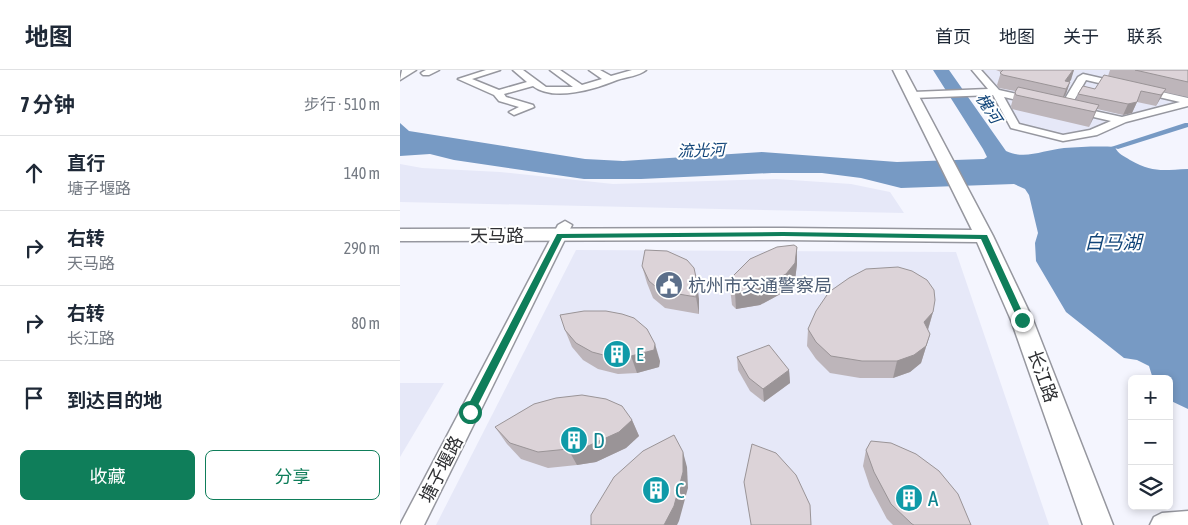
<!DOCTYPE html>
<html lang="zh">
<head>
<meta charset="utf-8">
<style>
  :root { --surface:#fff; --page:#f2f2f3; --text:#1f2937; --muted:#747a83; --line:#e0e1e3; --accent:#0f7e5a }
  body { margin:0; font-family:"Asap Condensed","Noto Sans SC",sans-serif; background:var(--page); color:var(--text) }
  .controls { position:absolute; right:15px; bottom:15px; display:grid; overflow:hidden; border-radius:8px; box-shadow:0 2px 8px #0003 }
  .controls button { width:45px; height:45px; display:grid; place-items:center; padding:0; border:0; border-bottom:1px solid var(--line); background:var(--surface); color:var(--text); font:25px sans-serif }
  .stop { position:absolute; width:15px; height:15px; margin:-11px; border:4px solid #0f7e5a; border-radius:50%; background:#fff }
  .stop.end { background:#0f7e5a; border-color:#fff; box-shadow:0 1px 5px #0008 }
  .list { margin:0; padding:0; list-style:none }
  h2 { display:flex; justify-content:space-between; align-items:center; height:65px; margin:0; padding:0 20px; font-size:21px }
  h2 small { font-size:16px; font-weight:400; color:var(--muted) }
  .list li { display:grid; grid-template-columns:32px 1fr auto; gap:15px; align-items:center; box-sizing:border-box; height:75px; padding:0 20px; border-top:1px solid var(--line) }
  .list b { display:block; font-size:19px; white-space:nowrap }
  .list p { margin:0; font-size:16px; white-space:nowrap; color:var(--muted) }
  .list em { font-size:16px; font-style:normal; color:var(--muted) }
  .actions { display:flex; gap:10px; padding:15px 20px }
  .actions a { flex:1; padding:11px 0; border:1px solid var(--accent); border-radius:8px; text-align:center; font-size:18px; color:var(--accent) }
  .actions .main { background:var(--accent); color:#fff }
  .icon { flex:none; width:28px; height:28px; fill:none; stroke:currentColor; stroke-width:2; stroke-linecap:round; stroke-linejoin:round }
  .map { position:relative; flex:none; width:788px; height:455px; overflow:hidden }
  header { display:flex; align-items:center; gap:30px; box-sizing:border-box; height:70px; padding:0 25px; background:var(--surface); border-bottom:1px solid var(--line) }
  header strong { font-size:24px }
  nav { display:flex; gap:28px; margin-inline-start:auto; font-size:18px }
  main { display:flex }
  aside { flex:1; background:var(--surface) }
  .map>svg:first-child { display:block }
  .built { fill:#e6e8f8 }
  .water { fill:#779ac4 }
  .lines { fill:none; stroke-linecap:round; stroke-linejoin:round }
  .canal { fill:#779ac4; fill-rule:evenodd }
  .minor-casing { stroke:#96979f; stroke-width:3 }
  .major-casing { stroke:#96979f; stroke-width:3 }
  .minor { fill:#fff; fill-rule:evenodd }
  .major { fill:#fff; fill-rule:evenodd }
  .wall { fill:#bdb5ba }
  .shaded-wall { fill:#9a9497 }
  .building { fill:#dcd3d8; stroke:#9a9497 }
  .route { fill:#0f7e5a }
  .labels { text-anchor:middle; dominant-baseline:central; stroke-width:4; stroke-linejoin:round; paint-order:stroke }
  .far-water-label { font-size:16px; font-style:italic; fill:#104478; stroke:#fff }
  .street-label { font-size:18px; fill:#2f3033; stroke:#fff }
  .service-label { font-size:18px; fill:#4e5e75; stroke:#fff; text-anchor:start }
  .culture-label { font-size:18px; fill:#0d838f; stroke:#fff; text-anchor:start }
  .water-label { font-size:19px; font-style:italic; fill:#104478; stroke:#fff }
  .near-culture-label { font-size:21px; fill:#0d838f; stroke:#fff; text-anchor:start }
</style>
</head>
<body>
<header>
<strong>地图</strong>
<nav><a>首页</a><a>地图</a><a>关于</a><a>联系</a></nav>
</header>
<main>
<aside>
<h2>7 分钟<small>步行 · 510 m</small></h2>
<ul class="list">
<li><svg class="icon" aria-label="ahead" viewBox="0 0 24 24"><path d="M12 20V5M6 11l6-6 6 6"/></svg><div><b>直行</b><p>塘子堰路</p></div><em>140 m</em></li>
<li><svg class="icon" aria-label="right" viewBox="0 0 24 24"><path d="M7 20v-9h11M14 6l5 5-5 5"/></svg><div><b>右转</b><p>天马路</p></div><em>290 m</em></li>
<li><svg class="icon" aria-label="right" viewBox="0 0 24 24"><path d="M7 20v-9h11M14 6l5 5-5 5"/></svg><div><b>右转</b><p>长江路</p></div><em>80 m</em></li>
<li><svg class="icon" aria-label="arrive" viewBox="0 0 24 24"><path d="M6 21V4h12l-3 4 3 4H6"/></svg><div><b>到达目的地</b></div></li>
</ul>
<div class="actions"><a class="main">收藏</a><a>分享</a></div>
</aside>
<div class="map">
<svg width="788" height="455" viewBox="0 0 788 455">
  <rect width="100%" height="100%" fill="#f4f5fe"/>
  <g class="built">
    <polygon points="576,0 788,0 788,33 663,68 615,56"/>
    <polygon points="0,94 22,98 100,102 213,114 376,109 451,114 490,122 504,143 0,132"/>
    <polygon points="176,180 556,182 649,455 36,455"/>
    <polygon points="0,313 44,313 0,387"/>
  </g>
  <path class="water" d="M 533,0 L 549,0 L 606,81 C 625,90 644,80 664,78 C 680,77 698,76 715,77 C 718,84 724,86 730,90 C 753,103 762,100 788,99 L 788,339 L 769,330 L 769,309 L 753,309 L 749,296 L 737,290 L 724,288 L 666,242 L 636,191 L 635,173 L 638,163 L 629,125 L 625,119 L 614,114 L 501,118 L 461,108 L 422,103 L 372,103 L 241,109 L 184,109 L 54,90 L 30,84 L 0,86 L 0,53 L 9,61 L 185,89 L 223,91 L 362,82 L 497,92 L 584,89 L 587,87 L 583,79 Z"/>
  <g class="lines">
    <polygon class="canal" points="785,53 788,53 788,57 718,79 711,77"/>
    <g class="minor-casing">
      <g id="minor">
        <polygon points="26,0 39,0 29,5 23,5 21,3"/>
        <path d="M 86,0 L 100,0 L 72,9 L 99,20 L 127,12 L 113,0 L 123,0 L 146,17 L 173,17 L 150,0 L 160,0 L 182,15 L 202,9 L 189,0 L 200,0 L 211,6 L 232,0 L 246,0 C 239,6 226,7 217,10 C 195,19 154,32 133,16 L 104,24 L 106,27 L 133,35 L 134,37 L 114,45 L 109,42 L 119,37 L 99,31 L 94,25 L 58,9 Z"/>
        <polygon points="572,0 581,0 599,20 639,29 639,33 635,34 604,27 619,54 663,65 690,60 711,51 672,42 671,40 672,38 676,37 722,47 780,32 686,10 669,39 661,39 660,37 678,7 683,4 788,28 788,36 726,52 697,65 663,71 611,58 593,25 513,28 508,25 513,22 588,19"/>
        <polygon points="165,151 172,155 24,455 0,455 158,155"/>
        <polygon points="788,441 788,455 750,455 754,447 762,443"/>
      </g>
    </g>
    <g class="major-casing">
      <g id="major">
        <polygon points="2,0 16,0 0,10"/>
        <polygon points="493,0 505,0 593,166 633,250 713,455 683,455 611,250 577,172 383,170 0,171 0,159 383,158 572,160"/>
      </g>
    </g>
    <use href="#minor" class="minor"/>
    <use href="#major" class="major"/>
  </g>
  <g class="wall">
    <polygon points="596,0 674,0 669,11 670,12 666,24 664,27 676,30 678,24 695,19 708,6 710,0 788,0 788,27 764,22 756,36 737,32 732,43 723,45 697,39 689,57 612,39 611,36 615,21 599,18 597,15 601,2"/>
    <polygon points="397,194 395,210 386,221 360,235 336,239 332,235 330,218"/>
    <polygon points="242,196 299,229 299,244 265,238 253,228 247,213"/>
    <polygon points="533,242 528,260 530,264 521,293 510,302 493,308 460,308 430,303 416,289 407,276 408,259"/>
    <polygon points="165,260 260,291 259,297 237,303 218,304 198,299 183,290 172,277"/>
    <polygon points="337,287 389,300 390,313 364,332 350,321 338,300"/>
    <polygon points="232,350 239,366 226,378 196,392 177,395 148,398 121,389 107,374 95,357"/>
    <polygon points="466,380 571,455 493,455 487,449 470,417 463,396"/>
  </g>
  <g class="shaded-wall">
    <polygon points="673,0 674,0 671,10 664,19 665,11"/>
    <polygon points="670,12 666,24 661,32 666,19"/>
    <polygon points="766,19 760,29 756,36 761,25"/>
    <polygon points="737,32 732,43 723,45 728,34"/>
    <polygon points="699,35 693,49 689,57 695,42"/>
    <polygon points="397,177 397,194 395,210 386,221 360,235 336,239 335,222"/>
    <polygon points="297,212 299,229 299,244 296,227"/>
    <polygon points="533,242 528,259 519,269 524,252"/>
    <polygon points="530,264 521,293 510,302 493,308 497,291"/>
    <polygon points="255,274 260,291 259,297 237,303 231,286"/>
    <polygon points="389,300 390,313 364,332 363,319"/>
    <polygon points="232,350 239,366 226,378 196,392 177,395 168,379"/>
    <polygon points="283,382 287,397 288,418 279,451 277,455 264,455"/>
  </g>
  <g class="building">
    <polygon points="603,0 673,0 665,11 670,12 666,19 603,5 600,3"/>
    <polygon points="735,0 788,0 788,12"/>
    <polygon points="704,5 766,19 761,25 741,21 737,32 728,34 678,24 683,16 695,19"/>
    <polygon points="618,17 699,35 695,42 616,25 615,22"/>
    <polygon points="394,175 397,177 395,193 386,204 359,218 335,222 330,218 331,208 350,189 377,177"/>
    <polygon points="245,180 267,181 287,190 294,198 297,212 296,227 261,221 249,211 242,196"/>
    <polygon points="498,197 512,201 527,210 534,220 535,230 533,242 524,252 530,264 526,276 514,285 497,291 462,291 431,286 416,272 408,259 416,241 429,222 449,208 466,199"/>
    <polygon points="184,241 206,241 222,244 234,248 247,259 255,274 254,280 231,286 211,287 192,282 176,273 165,260 160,245"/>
    <polygon points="369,275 389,300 363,319 349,308 337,287"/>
    <polygon points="182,325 206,329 222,336 232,350 219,362 188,376 168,379 138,382 110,373 95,357 134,334 156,328"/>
    <polygon points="274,365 283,382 283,402 274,436 264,455 191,455 191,445 214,407 243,381"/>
    <polygon points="471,371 491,373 516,384 539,401 558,424 571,455 514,455 512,454 491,434 474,402 466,380"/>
    <polygon points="352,374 376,383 396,405 410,435 411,455 351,455 351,454 344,412"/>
  </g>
  <polygon class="route" points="383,162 587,165 626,250 622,253 618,250 581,169 383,166 162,168 73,345 66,345 66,339 157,164"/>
  <defs>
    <g id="civic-disc" transform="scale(1.4375)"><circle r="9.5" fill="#5c6f8a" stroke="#fff"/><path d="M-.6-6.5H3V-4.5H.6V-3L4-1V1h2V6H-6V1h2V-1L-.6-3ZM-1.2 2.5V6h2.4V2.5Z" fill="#fff"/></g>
    <g id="building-disc" transform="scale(1.4375)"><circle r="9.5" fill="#0f9aa8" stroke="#fff"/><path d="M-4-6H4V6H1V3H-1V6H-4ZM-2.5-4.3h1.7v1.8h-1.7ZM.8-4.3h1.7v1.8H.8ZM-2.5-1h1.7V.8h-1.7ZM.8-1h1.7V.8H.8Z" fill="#fff"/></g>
  </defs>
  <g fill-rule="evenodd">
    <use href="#civic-disc" x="269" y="215"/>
    <use href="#building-disc" x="217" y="284"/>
    <use href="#building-disc" x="174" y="370"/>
    <use href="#building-disc" x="256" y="420"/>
    <use href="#building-disc" x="509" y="428"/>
  </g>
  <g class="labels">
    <g class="far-water-label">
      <text transform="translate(589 38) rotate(57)">槐河</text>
      <text transform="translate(301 80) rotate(-2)">流光河</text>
    </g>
    <g class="street-label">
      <text x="97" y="165">天马路</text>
      <text transform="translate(643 306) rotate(70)">长江路</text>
      <text transform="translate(41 399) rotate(-63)">塘子堰路</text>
    </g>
    <g class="service-label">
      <text x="288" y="215">杭州市交通警察局</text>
    </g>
    <g class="culture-label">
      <text x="236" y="284">E</text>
    </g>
    <g class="water-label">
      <text x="713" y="172">白马湖</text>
    </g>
    <g class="near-culture-label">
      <text x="193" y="370">D</text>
      <text x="275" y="420">C</text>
      <text x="528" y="428">A</text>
    </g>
  </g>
</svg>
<div class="controls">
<button>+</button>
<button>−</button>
<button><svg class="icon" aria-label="layers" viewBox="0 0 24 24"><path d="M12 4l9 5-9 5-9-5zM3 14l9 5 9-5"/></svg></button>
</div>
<div class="stop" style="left:70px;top:342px"></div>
<div class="stop end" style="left:622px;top:250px"></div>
</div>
</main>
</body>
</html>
